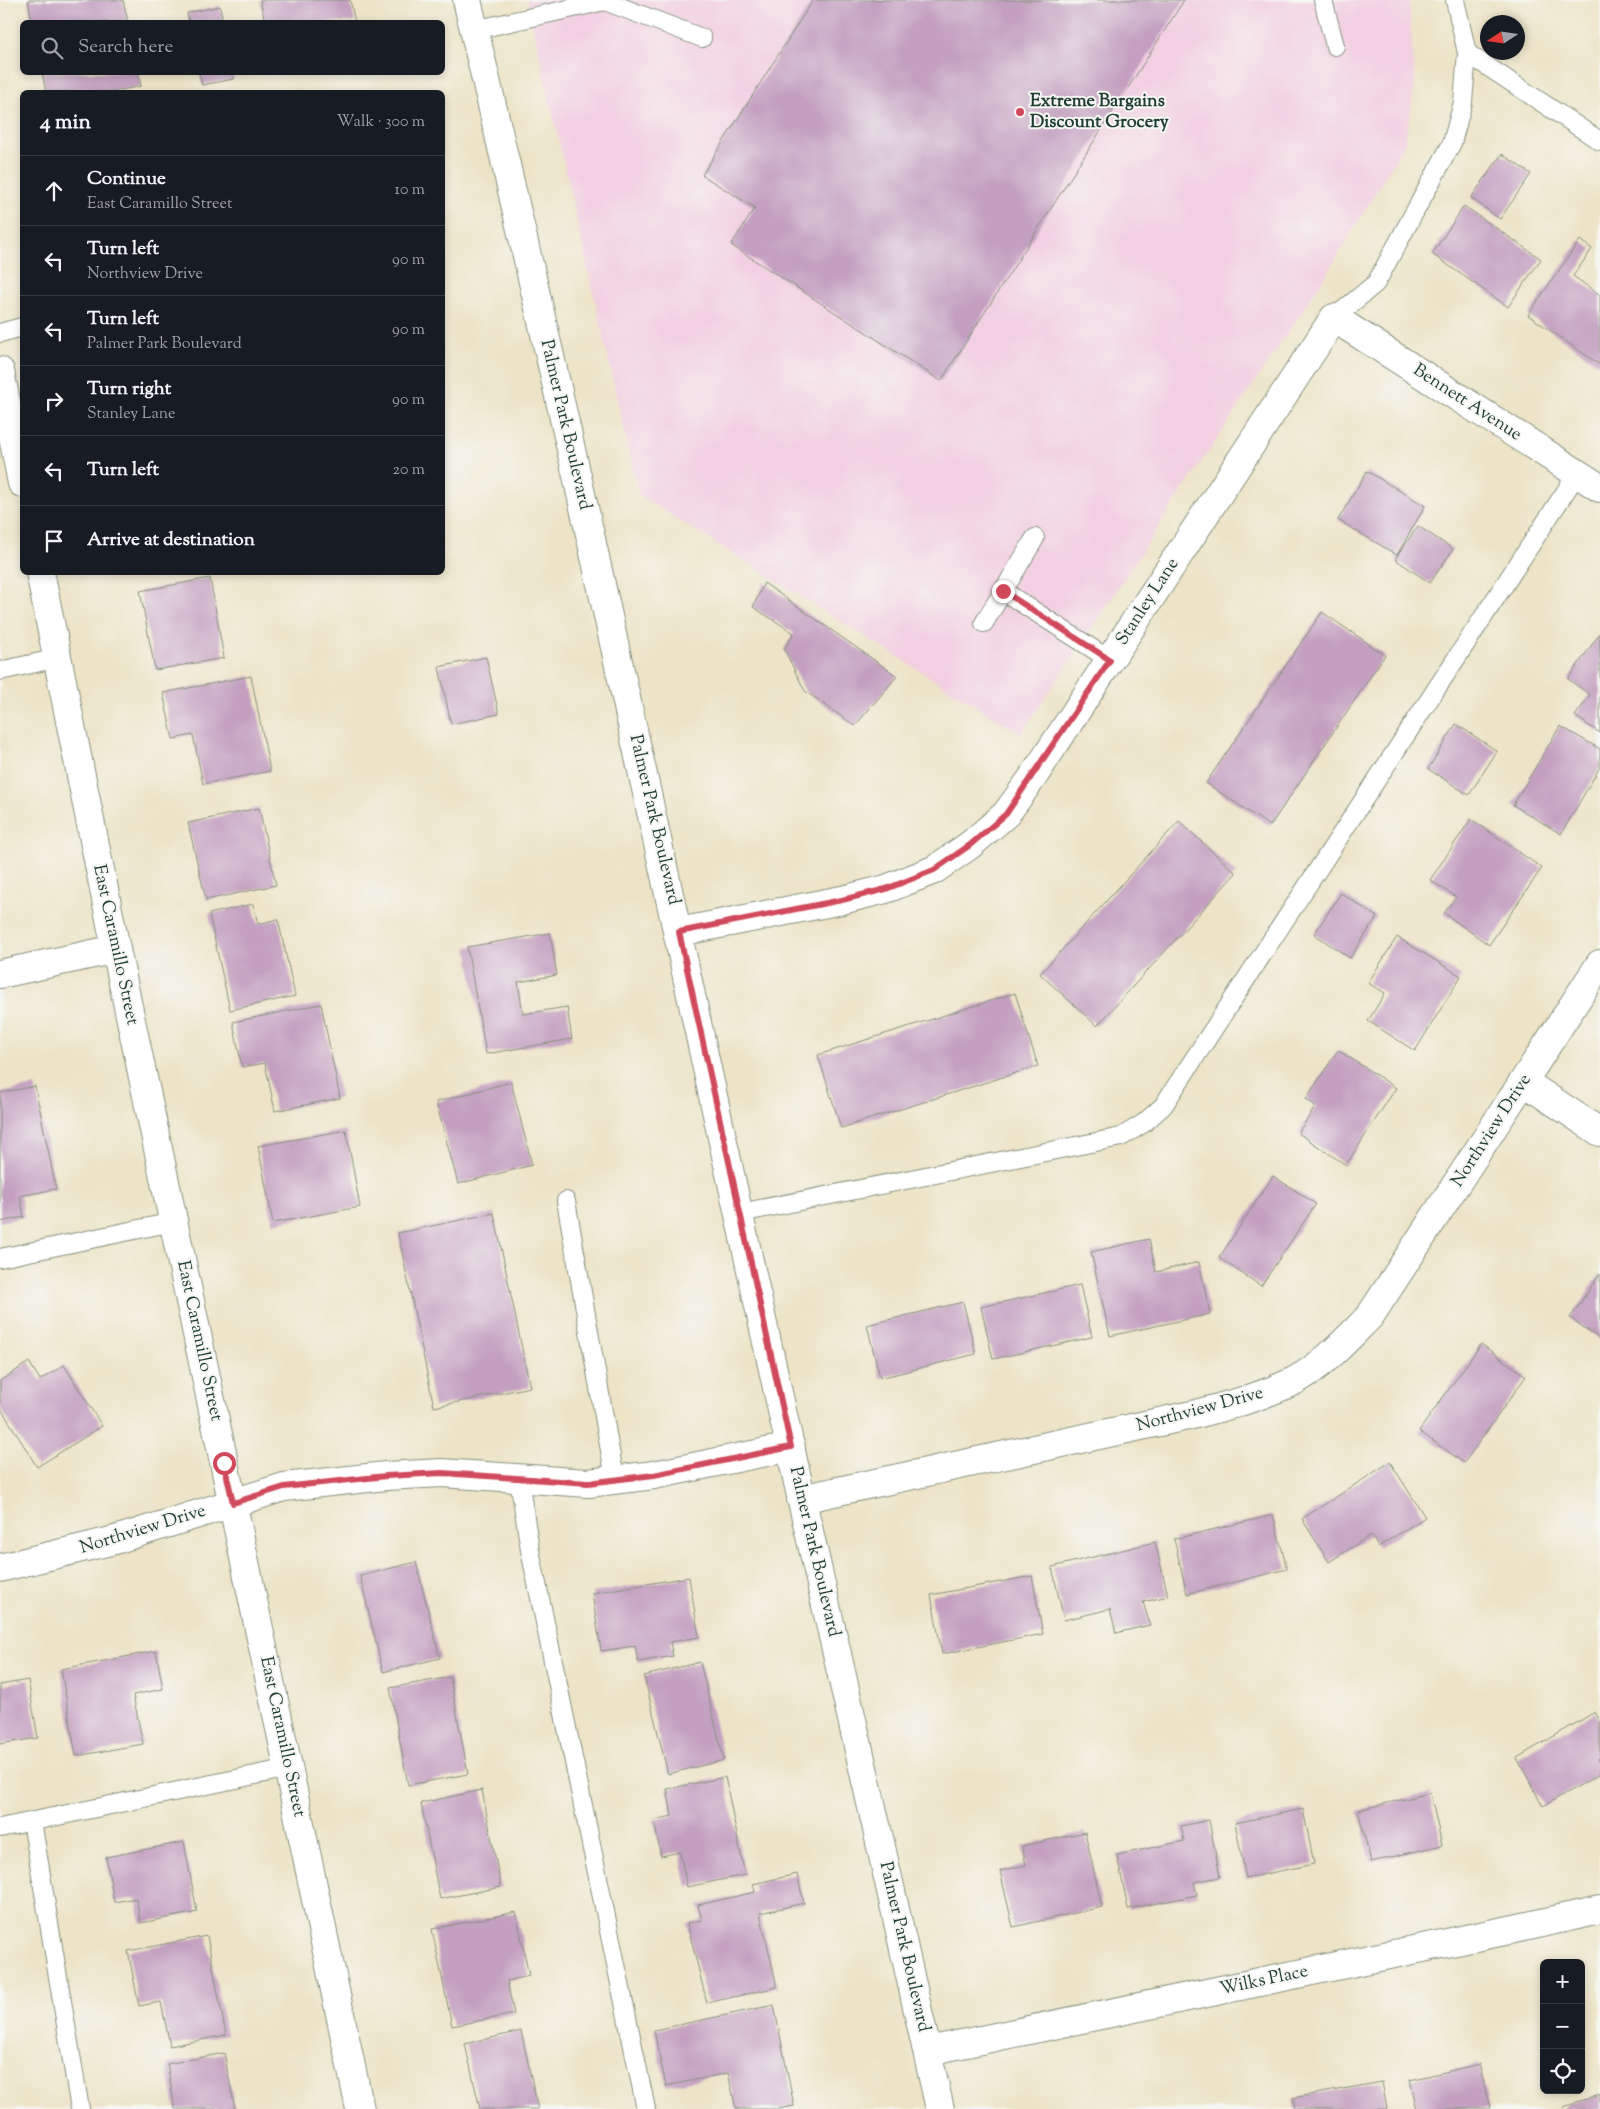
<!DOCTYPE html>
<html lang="en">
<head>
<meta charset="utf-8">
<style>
  :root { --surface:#171b24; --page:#20242c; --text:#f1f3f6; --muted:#9ea1a6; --line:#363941 }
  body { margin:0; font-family:"Sorts Mill Goudy",serif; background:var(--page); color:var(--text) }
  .controls { position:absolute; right:15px; bottom:15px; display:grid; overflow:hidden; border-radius:8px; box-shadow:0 2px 8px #0003 }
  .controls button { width:45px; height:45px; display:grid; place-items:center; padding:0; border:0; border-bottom:1px solid var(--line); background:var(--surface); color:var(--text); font:25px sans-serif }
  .compass { position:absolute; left:1480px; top:15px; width:45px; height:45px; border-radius:50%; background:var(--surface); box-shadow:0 2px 8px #0003; rotate:258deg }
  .stop { position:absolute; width:15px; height:15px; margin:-11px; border:4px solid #d1495b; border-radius:50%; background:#fff }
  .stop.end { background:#d1495b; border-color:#fff; box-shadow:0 1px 5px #0008 }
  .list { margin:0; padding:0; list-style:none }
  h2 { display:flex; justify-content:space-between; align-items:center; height:65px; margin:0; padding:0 20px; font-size:21px }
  h2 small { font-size:16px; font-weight:400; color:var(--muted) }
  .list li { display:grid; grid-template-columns:32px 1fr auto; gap:15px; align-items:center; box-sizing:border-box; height:70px; padding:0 20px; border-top:1px solid var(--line) }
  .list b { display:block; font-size:19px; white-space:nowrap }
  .list p { margin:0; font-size:16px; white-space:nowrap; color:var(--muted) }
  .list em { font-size:16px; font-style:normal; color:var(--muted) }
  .icon { flex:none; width:28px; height:28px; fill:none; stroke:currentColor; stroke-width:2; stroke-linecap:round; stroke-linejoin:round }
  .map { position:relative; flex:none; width:1600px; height:2109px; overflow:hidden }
  .search { position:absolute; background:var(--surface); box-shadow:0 2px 8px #0003; left:20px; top:20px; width:425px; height:55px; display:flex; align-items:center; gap:12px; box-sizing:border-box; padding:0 18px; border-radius:8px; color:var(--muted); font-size:19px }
  .panel { position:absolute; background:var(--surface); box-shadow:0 2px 8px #0003; left:20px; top:90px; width:425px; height:485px; border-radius:8px }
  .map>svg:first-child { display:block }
  .built { fill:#f2cfe1 }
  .building { fill:#c39fc0 }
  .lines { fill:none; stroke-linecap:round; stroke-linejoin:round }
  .service-casing { stroke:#86907e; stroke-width:20 }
  .minor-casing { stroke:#86907e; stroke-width:30 }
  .secondary-casing { stroke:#86907e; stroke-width:30 }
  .service { stroke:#fff; stroke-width:18 }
  .minor { stroke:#fff; stroke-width:28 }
  .secondary { stroke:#fff; stroke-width:28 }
  .route { stroke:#d1495b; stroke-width:6 }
  .poi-dot { fill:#d1495b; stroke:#f6f6f2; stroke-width:2 }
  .labels { text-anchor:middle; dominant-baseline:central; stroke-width:4; stroke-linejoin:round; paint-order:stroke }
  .poi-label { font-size:18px; font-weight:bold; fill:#1f3d34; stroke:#f6f6f2; text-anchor:start }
  .street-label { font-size:18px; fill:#1f3d34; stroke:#f6f6f2 }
</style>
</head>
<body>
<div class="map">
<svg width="1600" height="2109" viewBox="0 0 1600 2109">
  <rect width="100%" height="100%" fill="#f6f6f2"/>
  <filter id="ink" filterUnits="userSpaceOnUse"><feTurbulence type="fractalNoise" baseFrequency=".02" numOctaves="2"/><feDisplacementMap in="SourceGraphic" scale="10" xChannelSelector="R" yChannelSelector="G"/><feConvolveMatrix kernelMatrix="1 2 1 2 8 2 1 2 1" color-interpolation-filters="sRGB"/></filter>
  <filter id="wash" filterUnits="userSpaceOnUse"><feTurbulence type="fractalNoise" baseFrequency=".0096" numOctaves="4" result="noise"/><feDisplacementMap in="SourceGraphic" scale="20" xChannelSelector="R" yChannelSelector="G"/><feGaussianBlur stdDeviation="1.12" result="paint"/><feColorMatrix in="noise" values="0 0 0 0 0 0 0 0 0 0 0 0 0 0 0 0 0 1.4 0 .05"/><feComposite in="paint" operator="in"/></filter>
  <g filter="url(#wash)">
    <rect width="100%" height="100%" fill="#ede4c7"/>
    <polygon class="built" points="527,0 1409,0 1415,83 1405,143 1326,275 1021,734 639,495"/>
    <g id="blocks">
      <g class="building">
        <polygon points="28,0 123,0 128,22 32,22"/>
        <polygon points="260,0 350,0 355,22 265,22"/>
        <polygon points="813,0 1184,0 941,381 731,245 755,208 702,175"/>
        <polygon points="220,6 223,22 189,22 187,13"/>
        <polygon points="42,72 138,72 141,86 111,92 46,92"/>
        <polygon points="199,72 233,72 234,79 202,85"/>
        <polygon points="1502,154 1531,174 1500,219 1471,198"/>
        <polygon points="1464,206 1541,259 1508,307 1432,254"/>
        <polygon points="1580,240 1592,249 1573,276 1600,295 1600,365 1528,315"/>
        <polygon points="1367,471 1425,506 1397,555 1338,520"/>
        <polygon points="1418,526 1453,549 1430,583 1395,559"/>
        <polygon points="210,578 224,658 155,670 140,591"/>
        <polygon points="764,583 897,676 855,726 805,691 784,649 794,633 753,607"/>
        <polygon points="1322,612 1385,655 1270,826 1206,783"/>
        <polygon points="1600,633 1600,733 1575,716 1590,695 1568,679"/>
        <polygon points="486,657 499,714 451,724 439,667"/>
        <polygon points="251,676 270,771 203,784 193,735 173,739 163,693"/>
        <polygon points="1456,724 1497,751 1469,795 1428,769"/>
        <polygon points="1560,726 1600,749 1600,767 1561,834 1513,805"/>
        <polygon points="259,808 276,885 206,900 188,823"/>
        <polygon points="1471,819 1542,868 1489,945 1444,913 1456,897 1430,880"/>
        <polygon points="1179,821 1236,873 1097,1026 1040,974"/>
        <polygon points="1341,893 1377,917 1350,958 1314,934"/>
        <polygon points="253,904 258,924 278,919 295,996 230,1010 209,914"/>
        <polygon points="550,933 557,975 518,982 523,1014 567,1007 572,1039 486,1054 467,947"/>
        <polygon points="1397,937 1461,976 1415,1051 1368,1021 1385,993 1368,983"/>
        <polygon points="1015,993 1038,1066 841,1128 818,1055"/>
        <polygon points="321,1004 340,1098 275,1111 265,1063 242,1067 233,1022"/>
        <polygon points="1338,1050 1396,1088 1346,1165 1298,1133 1316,1106 1306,1099"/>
        <polygon points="511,1082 532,1165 458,1184 436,1102"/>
        <polygon points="35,1086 56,1189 20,1196 24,1217 0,1222 0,1093"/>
        <polygon points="346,1130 360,1207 273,1223 258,1146"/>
        <polygon points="1273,1176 1316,1204 1261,1286 1219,1258"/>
        <polygon points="494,1213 530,1387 434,1407 398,1233"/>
        <polygon points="1149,1239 1156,1272 1199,1262 1210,1314 1110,1336 1091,1252"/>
        <polygon points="1600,1274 1600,1339 1570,1318"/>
        <polygon points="1080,1285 1092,1337 993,1359 981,1307"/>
        <polygon points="963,1302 976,1354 880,1378 867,1325"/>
        <polygon points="1481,1344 1526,1376 1464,1463 1419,1431"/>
        <polygon points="29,1362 40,1380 64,1365 102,1426 37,1467 0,1407 0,1381"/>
        <polygon points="1390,1462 1425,1517 1378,1547 1371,1535 1329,1562 1302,1519"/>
        <polygon points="1273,1515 1287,1569 1187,1594 1174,1539"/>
        <polygon points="1155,1542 1168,1596 1143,1602 1150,1625 1116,1633 1110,1609 1064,1620 1052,1567"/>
        <polygon points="416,1562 440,1658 383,1672 360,1576"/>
        <polygon points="1032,1576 1043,1634 942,1654 931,1595"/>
        <polygon points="689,1577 699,1637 670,1642 673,1656 638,1662 635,1646 601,1651 592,1593"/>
        <polygon points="156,1651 163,1689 133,1695 143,1744 76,1756 61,1669"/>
        <polygon points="700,1662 724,1760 668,1774 644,1676"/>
        <polygon points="450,1677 468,1774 408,1785 390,1688"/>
        <polygon points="28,1680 38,1738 0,1744 0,1685"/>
        <polygon points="1595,1712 1600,1721 1600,1758 1597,1759 1600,1764 1600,1774 1543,1806 1517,1758"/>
        <polygon points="725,1777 745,1875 687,1887 680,1852 661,1856 654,1820 672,1816 667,1789"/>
        <polygon points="482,1790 501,1887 440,1899 421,1803"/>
        <polygon points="1430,1793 1442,1845 1371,1862 1358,1810"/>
        <polygon points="1303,1809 1314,1864 1246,1878 1235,1823"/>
        <polygon points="1209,1820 1220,1877 1194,1882 1197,1895 1128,1909 1117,1855 1184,1841 1181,1826"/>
        <polygon points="1085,1832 1102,1907 1013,1927 1000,1871 1026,1865 1022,1846"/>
        <polygon points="184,1842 197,1912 141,1923 136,1898 114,1902 106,1857"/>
        <polygon points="797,1874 804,1903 760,1913 777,1987 707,2003 687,1923 702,1920 698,1905 755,1892 753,1884"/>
        <polygon points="516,1912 529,1976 507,1981 514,2014 452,2026 432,1929"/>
        <polygon points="207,1936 226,2035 170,2046 161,2002 139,2006 128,1951"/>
        <polygon points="774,2005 794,2106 778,2109 736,2109 728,2073 666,2086 654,2030"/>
        <polygon points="521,2031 538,2109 480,2109 465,2044"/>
        <polygon points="224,2053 235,2109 175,2109 167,2064"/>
        <polygon points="1479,2064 1490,2109 1417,2109 1410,2080"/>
        <polygon points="1382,2082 1387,2109 1295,2109 1293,2098"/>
        <polygon points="1600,2095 1600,2109 1564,2109 1563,2106"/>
      </g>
    </g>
  </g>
  <g filter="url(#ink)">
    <use href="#blocks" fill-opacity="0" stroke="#86907e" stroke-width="1"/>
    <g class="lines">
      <g class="service-casing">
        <g id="service">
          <polyline points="1323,0 1335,46"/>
          <polyline points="474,30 605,1 702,38"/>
          <polyline points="1467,53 1600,141"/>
          <polyline points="1334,318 1376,283 1452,143 1463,102 1467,53 1455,0"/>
          <polyline points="0,333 22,327"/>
          <polyline points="1003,591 1110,660"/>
          <polyline points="984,623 1035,538"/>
          <polyline points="0,671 58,658"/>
          <polyline points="566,1201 615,1479"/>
          <polyline points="740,1213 1121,1137 1144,1123 1163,1106 1577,474"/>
          <polyline points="0,1258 173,1222"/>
          <polyline points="519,1479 530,1550 646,2109"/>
          <polyline points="32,1821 80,2109"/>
          <polyline points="0,1828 289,1768"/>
        </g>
      </g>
      <g class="minor-casing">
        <g id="minor">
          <polyline points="0,371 22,483"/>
          <polyline points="40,572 116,949 360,2109"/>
          <polyline points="679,932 842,900 886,889 934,870 970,845 1006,814 1033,777 1334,318 1600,488"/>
          <polyline points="0,974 116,949"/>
          <polyline points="1524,1082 1600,1132"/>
          <path d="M 801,1499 L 1192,1415 C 1227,1406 1261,1397 1294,1381 C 1323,1366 1347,1339 1370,1316 L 1600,964"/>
          <polyline points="0,1568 115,1540 284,1487 386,1476 442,1473 588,1483 654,1475 791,1447"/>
          <polyline points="928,2051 1514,1929 1600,1910"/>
        </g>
      </g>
      <g class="secondary-casing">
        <path id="secondary" d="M 467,0 C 587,500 691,1004 803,1505 C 848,1707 896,1907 940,2109"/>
      </g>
      <use href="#service" class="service"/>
      <use href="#minor" class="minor"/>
      <use href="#secondary" class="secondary"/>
    </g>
  </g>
  <g class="lines" filter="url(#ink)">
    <polyline class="route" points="224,1463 233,1503 284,1487 386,1476 442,1473 588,1483 654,1475 791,1447 679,932 842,900 886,889 934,870 970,845 1006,814 1110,660 1003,591"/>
  </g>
  <circle class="poi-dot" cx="1020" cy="112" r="5"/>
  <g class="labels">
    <g class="poi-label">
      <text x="1030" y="102">Extreme Bargains<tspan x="1030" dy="21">Discount Grocery</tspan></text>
    </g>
    <g class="street-label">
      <text transform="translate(1467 403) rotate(33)">Bennett Avenue</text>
      <text transform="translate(565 425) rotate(77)">Palmer Park Boulevard</text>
      <text transform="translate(1148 602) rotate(-57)">Stanley Lane</text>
      <text transform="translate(654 820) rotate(77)">Palmer Park Boulevard</text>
      <text transform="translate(115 945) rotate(78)">East Caramillo Street</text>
      <text transform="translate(1492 1131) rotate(-57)">Northview Drive</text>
      <text transform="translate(199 1341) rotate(78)">East Caramillo Street</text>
      <text transform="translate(1200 1410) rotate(-15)">Northview Drive</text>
      <text transform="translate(143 1530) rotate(-17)">Northview Drive</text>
      <text transform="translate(814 1552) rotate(77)">Palmer Park Boulevard</text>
      <text transform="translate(282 1737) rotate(78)">East Caramillo Street</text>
      <text transform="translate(904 1947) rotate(77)">Palmer Park Boulevard</text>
      <text transform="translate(1264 1981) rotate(-12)">Wilks Place</text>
    </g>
  </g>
</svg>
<div class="controls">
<button>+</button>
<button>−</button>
<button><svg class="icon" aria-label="locate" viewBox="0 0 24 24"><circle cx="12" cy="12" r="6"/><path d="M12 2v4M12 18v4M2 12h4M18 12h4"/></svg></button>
</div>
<svg class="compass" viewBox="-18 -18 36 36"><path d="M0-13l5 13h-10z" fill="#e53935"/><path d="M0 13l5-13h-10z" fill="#9ea1a6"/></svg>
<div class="stop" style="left:224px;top:1463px"></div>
<div class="stop end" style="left:1003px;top:591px"></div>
<div class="search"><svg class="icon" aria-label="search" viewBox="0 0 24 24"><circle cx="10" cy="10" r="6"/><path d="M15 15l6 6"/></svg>Search here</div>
<section class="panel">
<h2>4 min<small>Walk · 300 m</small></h2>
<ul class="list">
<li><svg class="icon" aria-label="ahead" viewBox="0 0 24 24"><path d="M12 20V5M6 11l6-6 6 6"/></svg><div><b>Continue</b><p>East Caramillo Street</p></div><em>10 m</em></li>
<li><svg class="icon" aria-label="left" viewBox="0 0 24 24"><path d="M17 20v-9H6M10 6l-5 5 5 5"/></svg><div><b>Turn left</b><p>Northview Drive</p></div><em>90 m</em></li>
<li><svg class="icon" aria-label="left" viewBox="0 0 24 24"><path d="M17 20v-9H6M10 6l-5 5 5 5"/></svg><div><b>Turn left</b><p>Palmer Park Boulevard</p></div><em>90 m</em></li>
<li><svg class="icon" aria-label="right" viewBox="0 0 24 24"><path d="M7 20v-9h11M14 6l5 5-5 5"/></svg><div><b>Turn right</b><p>Stanley Lane</p></div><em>90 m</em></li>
<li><svg class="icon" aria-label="left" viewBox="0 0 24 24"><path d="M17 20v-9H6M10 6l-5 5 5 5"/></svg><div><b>Turn left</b></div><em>20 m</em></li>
<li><svg class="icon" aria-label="arrive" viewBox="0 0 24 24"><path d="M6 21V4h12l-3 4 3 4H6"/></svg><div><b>Arrive at destination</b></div></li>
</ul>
</section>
</div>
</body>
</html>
